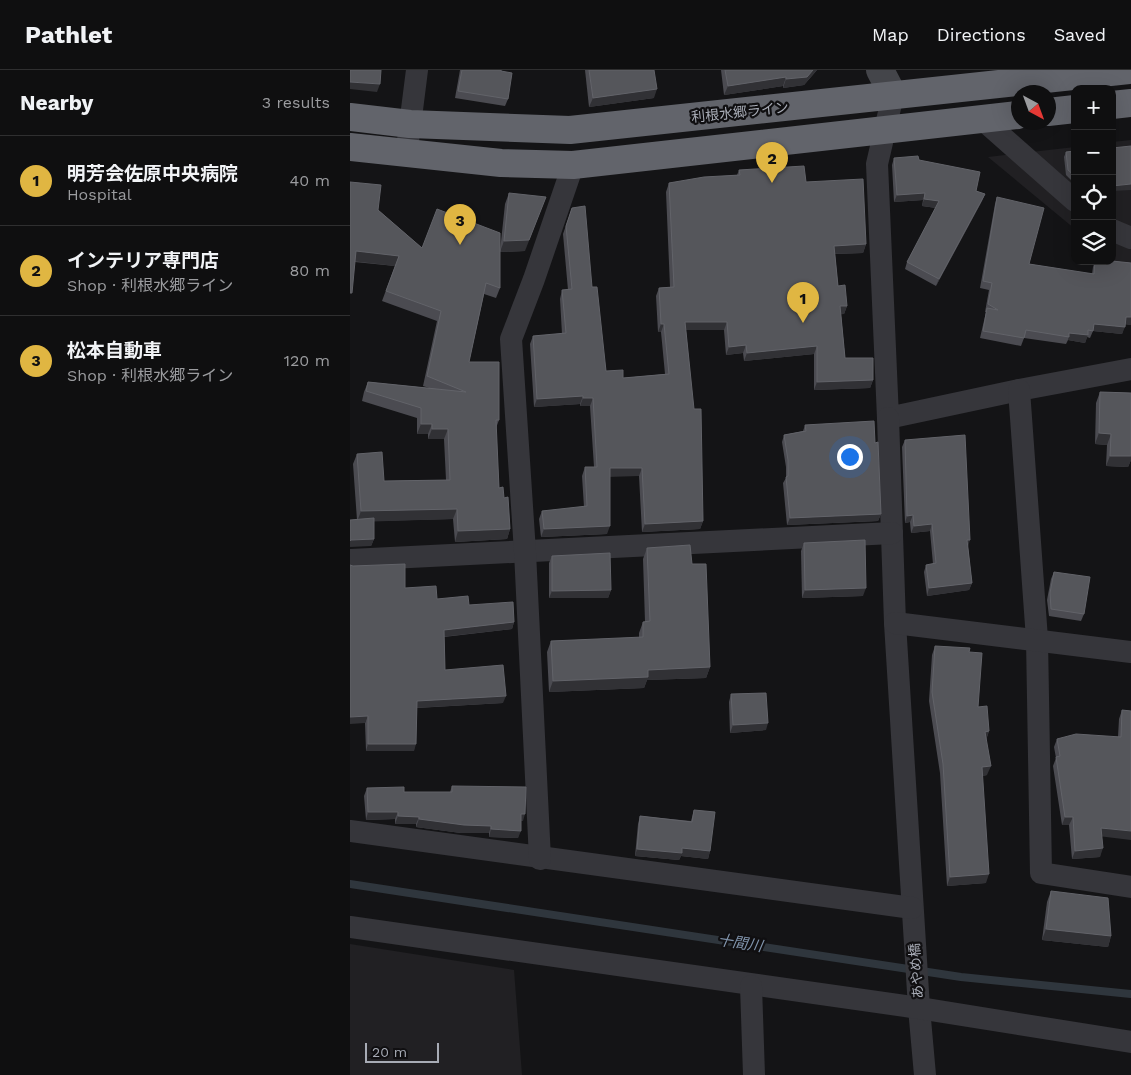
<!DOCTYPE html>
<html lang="en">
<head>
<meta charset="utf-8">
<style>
  :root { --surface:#0f0f10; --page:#181819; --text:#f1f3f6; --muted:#9b9c9f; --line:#2f2f30; --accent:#e0b642 }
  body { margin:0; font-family:"Work Sans","Noto Sans JP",sans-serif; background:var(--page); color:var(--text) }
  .controls { position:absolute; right:15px; top:15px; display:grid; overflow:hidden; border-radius:10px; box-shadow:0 5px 20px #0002 }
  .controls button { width:45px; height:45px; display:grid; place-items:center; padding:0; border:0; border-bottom:1px solid var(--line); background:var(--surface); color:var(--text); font:25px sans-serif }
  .compass { position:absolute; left:661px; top:15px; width:45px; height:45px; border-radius:50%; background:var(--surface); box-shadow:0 5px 20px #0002; rotate:139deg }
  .scale { position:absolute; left:15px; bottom:12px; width:74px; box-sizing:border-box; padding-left:5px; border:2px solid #a7abb5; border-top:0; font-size:14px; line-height:18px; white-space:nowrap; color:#a7abb5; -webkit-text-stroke:4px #100f11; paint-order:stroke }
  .you { position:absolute; left:499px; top:386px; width:18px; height:18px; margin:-12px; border:4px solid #fff; border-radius:50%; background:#1a73e8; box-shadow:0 0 0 8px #1a73e833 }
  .badge { display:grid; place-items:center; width:32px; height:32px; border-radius:50%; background:var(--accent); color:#111; font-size:16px; font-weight:700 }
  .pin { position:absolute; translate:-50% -41px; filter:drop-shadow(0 1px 2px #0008) }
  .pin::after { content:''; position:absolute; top:26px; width:18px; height:15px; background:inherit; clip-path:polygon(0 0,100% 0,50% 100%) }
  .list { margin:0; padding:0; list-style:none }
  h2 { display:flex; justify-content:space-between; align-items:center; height:65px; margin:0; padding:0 20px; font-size:21px }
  h2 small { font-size:16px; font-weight:400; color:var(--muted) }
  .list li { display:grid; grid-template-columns:32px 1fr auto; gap:15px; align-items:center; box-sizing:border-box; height:90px; padding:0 20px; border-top:1px solid var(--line) }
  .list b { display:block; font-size:19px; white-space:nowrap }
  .list p { margin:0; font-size:16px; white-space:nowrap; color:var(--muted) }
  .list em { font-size:16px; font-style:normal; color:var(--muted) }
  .icon { flex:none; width:28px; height:28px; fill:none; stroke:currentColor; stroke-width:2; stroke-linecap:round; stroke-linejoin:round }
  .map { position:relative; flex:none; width:781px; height:1005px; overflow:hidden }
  header { display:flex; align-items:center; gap:30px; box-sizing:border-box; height:70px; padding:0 25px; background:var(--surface); border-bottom:1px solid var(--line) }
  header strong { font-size:24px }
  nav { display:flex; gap:28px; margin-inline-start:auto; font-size:18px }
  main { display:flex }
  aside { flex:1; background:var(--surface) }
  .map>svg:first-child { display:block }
  .built { fill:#212023 }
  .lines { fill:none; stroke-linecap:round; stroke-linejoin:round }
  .stream { stroke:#2f363d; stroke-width:8 }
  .street { stroke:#36363b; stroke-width:22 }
  .secondary { stroke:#44454a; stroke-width:28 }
  .highway { stroke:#62646b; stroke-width:28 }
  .wall { fill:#4b4b51 }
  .shaded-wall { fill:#313135 }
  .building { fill:#55565b; stroke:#626369 }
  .labels { text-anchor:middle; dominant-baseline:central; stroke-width:4.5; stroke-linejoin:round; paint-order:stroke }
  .street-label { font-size:14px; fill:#a7abb5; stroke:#100f11 }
  .water-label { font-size:15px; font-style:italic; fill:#8195ad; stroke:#100f11 }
</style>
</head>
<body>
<header>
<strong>Pathlet</strong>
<nav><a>Map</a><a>Directions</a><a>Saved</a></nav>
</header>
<main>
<aside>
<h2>Nearby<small>3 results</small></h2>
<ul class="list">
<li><span class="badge">1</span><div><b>明芳会佐原中央病院</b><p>Hospital</p></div><em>40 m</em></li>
<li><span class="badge">2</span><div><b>インテリア専門店</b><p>Shop · 利根水郷ライン</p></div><em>80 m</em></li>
<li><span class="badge">3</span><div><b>松本自動車</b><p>Shop · 利根水郷ライン</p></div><em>120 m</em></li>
</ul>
</aside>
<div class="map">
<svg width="781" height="1005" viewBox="0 0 781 1005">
  <rect width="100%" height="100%" fill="#141416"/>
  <g class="built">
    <polygon points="781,70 781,205 762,190 762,72"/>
    <polygon points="725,77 725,159 638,87"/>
    <polygon points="0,874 164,900 172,1005 0,1005"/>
  </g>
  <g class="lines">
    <polyline class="stream" points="0,814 611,907 781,924"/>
    <g class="street">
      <polyline points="543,25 527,94 538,348 669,320 781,299"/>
      <polyline points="632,49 725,131"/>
      <polyline points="58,71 67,0"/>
      <polyline points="762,160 781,168"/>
      <polyline points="669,320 687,569 691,803 781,817"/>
      <polyline points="538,348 545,553 569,938 575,1005"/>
      <polyline points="0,490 542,463"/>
      <polyline points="545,553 781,582"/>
      <polyline points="0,761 562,838"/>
      <polyline points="190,789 175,482 161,269 184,209 223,95"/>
      <polyline points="0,857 569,938 781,972"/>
      <polyline points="401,916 404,1005"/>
    </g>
    <polyline class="secondary" points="530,0 543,25"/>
    <g class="highway">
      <polyline points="762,35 781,33"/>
      <polyline points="698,42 725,39"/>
      <polyline points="0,47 60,54 220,60 779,0"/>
      <polyline points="0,77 151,93 223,95 668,45"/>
    </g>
  </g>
  <g class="wall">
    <polygon points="110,0 151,0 158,29 155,36 105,28"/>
    <polygon points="235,0 304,0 304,28 239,37"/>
    <polygon points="371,0 467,0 454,15 433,18 433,16 374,25"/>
    <polygon points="725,81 725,114 716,105 714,87 716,82"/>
    <polygon points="544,88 569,90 626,121 635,124 632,131 586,216 555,199 557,192 586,138 572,136 573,130 544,132 542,95"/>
    <polygon points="389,100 456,112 516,174 513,183 485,184 488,216 497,236 494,244 491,244 495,288 523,310 520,318 464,320 464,284 394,291 393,283 376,285 374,260 336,260 353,451 350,459 292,462 289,406 260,406 257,464 191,467 189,449 192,441 234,437 232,406 235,397 244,397 240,336 230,336 230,334 184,337 180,274 183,266 212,264 210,229 212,220 218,220 213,164 222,138 242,217 256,301 273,308 315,304 311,262 308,262 306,226 309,218 320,217 316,122 319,113 387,105"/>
    <polygon points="0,112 28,140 72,178 150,181 155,134 159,123 175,181 150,182 150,218 146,228 134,224 119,292 149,350 146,358 149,418 154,428 160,459 157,469 105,472 103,449 24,451 24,469 21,476 7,450 3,394 7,384 34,411 96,410 94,369 78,369 78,364 67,364 67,348 12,331 14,322 18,312 79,318 73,316 87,251 32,231 45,196 5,192"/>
    <polygon points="647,127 679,194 742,204 743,197 745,191 762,191 781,193 781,255 775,254 772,264 743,261 740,268 737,267 735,273 718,270 716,274 674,268 671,276 630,268 636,242 635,242 639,220 630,218 645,134"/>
    <polygon points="750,322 781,323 781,390 778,397 756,396 757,375 745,374 746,333"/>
    <polygon points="455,355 525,373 531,444 528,451 437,455 433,413 436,408 436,397 432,372 434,365 453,361"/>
    <polygon points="555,370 618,477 622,513 619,520 577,526 574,502 576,495 583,494 580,461 561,463 560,452 555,453 552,377"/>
    <polygon points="454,473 513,526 452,528 451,481"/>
    <polygon points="297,478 342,494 360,597 356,608 297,610 294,618 199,622 197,582 201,571 289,568 289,563 293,552 295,552 293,489"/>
    <polygon points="202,486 261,520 258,528 199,528 199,493"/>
    <polygon points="704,502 734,544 731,551 699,546 697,530 701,509"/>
    <polygon points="55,518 87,529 119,535 164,552 162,559 94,567 95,600 153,633 67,638 64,681 16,681 15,653"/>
    <polygon points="585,576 619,582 628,637 639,661 636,670 637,705 632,706 636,813 597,816 590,703 579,631 582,585"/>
    <polygon points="381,624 416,660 380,663 379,632"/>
    <polygon points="772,640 781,641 752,767 750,787 722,789 719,755 712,755 703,696 706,688 704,677 707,669 768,667 769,649"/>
    <polygon points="102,716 173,751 171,751 168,768 139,767 139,763 111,763 66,757 66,754 45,754 45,749 16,750 14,726 17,718 54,722 100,722"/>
    <polygon points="344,740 360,781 358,789 331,786 329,790 285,786 288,754 290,746 341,751"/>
    <polygon points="701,821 761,866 758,877 692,870 697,832"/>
  </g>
  <g class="shaded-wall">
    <polygon points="463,0 467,0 454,15 433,18 436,9"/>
    <polygon points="436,7 433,16 374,25 378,16"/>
    <polygon points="0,12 30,14 27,22 0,19"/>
    <polygon points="307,19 304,28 239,37 243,28"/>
    <polygon points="781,114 781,120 762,121 762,116"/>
    <polygon points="575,123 573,130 544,132 547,125"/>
    <polygon points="635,124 632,131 586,216 589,209"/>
    <polygon points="196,127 175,181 150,182 154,171"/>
    <polygon points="574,129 589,131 587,138 572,136"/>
    <polygon points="516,174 513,183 481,184 484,176"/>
    <polygon points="6,181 49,186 45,196 2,191"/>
    <polygon points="490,236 497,236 494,244 487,245"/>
    <polygon points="776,247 781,247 781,255 773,254"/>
    <polygon points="335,252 377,252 374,260 332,260"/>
    <polygon points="311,254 314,254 311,262 308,262"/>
    <polygon points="744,254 775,257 772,264 743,261"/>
    <polygon points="719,263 738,265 735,273 718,270"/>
    <polygon points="396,275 393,283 376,285 379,277"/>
    <polygon points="467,276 464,284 394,291 397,283"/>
    <polygon points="523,310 520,318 464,320 467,312"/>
    <polygon points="233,326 230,334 184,337 187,329"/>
    <polygon points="233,328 243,328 240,336 230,336"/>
    <polygon points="71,354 82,354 78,364 67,364"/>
    <polygon points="82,359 98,359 94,369 78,369"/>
    <polygon points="749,363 761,364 757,375 745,374"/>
    <polygon points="760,386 781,386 781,390 778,397 756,396"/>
    <polygon points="260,398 292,398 289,406 257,407"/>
    <polygon points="107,439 103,449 7,452 11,441"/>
    <polygon points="531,444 528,451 437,455 440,448"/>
    <polygon points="563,445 560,452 555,453 557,446"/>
    <polygon points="353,451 350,459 292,462 295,454"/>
    <polygon points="582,454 580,461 561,463 564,456"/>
    <polygon points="260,456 257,464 191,467 194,459"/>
    <polygon points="160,459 157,469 105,472 108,461"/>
    <polygon points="24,469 21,476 0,477 0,471 1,470"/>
    <polygon points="617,470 620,470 618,477"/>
    <polygon points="622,513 619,520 577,526 579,518"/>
    <polygon points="516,518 513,526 452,528 455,520"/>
    <polygon points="261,520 258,528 199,528 202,521"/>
    <polygon points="164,552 162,559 91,567 94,560"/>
    <polygon points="360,597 356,608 297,610 294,618 199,622 203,611 298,600"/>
    <polygon points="156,626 153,633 64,638 67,631"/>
    <polygon points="18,646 15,653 0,654 0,647"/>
    <polygon points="418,653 416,660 380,663 383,655"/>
    <polygon points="639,661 636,670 635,662"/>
    <polygon points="18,674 66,674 64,681 16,681"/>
    <polygon points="641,696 637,705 628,707 632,697"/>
    <polygon points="18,742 48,742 45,749 16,750"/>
    <polygon points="171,744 175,744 173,751 168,751"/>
    <polygon points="48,746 69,747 66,754 45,754"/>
    <polygon points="715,747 723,747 719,755 712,755"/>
    <polygon points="69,749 141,756 139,763 111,763 66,757"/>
    <polygon points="751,758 781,761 781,770 748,766"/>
    <polygon points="141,759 171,761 168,768 139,767"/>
    <polygon points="332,778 360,781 358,789 331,786 329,790 285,786 287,779"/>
    <polygon points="753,778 750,787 722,789 725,781"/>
    <polygon points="639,804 636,813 597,816 600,807"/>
    <polygon points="696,859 761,866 758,877 692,870"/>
  </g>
  <g class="building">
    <polygon points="0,0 31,0 30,14 0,12"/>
    <polygon points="112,0 151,0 151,1 162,3 158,29 108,21"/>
    <polygon points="239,0 304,0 307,19 243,28"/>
    <polygon points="375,0 463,0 457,7 436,9 436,7 378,16"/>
    <polygon points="781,76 781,114 762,116 762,78"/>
    <polygon points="725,81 725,106 718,100 716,82"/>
    <polygon points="568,86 569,90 630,102 626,121 635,124 589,209 557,192 589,131 574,129 575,123 547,125 544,88"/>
    <polygon points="454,96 456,112 513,109 516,174 484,176 488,216 495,215 497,236 490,236 495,288 523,288 523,310 467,312 467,276 397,283 396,275 379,277 377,252 335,252 344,339 351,339 353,451 295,454 292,398 260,398 260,456 194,459 192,441 237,436 235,397 247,397 243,328 233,328 233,326 187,329 183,266 216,263 212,220 222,219 216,156 222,138 235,136 242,217 247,217 256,301 273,300 273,308 319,304 314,254 311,254 309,218 324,217 319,113 354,107 390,105 389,100"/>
    <polygon points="0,112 31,115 28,140 72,178 87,139 150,163 150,218 136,213 119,292 149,292 149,350 146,350 149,418 153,417 154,428 158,427 160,459 108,461 107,439 11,441 7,384 32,382 34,411 100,410 98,359 82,359 82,354 71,354 71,338 16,321 18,312 116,322 77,306 91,241 36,221 49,186 6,181 2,223 0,223"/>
    <polygon points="159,123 196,127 179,170 154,171"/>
    <polygon points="647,127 694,138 679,194 744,204 745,191 762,191 781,193 781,247 776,247 775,257 744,254 743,261 738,260 738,265 719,263 719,267 676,260 674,268 633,261 637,238 648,240 638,234 642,213 633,211"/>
    <polygon points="750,322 781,323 781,386 760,386 761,364 749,363"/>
    <polygon points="524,351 525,373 528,372 531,444 440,448 436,407 438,406 438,390 434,365 456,361 455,355"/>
    <polygon points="615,365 620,470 617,470 622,513 579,518 576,495 586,493 582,454 564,456 563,445 557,446 555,370"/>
    <polygon points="24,448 24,469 1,470 0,471 0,450"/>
    <polygon points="515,470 516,518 455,520 454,473"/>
    <polygon points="340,475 342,494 356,494 360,597 298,600 298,607 203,611 201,571 293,567 293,552 300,551 297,478"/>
    <polygon points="260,483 261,520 202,521 202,486"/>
    <polygon points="55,494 55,518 86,516 87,529 118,526 119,535 163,532 164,552 94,560 95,600 153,595 156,626 67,631 66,674 18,674 18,646 0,647 0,495 3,496"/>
    <polygon points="704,502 740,507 734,544 701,539 700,523"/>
    <polygon points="585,576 620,578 619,582 632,583 628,637 637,636 639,661 635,662 641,696 632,697 639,804 600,807 593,694 582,622"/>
    <polygon points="416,623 418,653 383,655 381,624"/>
    <polygon points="772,640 781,641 781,761 751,758 753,778 725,781 723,747 715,747 706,687 710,686 707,669 726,664 771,667"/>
    <polygon points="102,716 176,717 175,744 171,744 171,761 141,759 141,756 114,755 69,749 69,747 48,746 48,742 18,742 17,718 54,717 54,722 102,722"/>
    <polygon points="344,740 365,742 360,781 332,778 332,783 287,779 290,746 342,752"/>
    <polygon points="701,821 758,828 761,866 696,859"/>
  </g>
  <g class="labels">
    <g class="street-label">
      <text transform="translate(390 42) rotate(-6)">利根水郷ライン</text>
      <text transform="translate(566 901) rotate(-94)">あやめ橋</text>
    </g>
    <g class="water-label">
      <text transform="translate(390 873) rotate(9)">十間川</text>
    </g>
  </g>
</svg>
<div class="controls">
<button>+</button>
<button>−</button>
<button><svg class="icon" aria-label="locate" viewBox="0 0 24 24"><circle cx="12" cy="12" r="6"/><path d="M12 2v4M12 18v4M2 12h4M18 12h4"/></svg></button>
<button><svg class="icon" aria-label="layers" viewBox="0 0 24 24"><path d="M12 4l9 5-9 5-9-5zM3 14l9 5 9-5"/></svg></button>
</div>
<svg class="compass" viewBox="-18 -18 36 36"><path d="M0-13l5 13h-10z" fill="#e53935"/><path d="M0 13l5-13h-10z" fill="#9b9c9f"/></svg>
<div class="scale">20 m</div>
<div class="you"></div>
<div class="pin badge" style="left:453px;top:253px">1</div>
<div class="pin badge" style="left:422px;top:113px">2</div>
<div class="pin badge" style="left:110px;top:175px">3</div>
</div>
</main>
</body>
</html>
